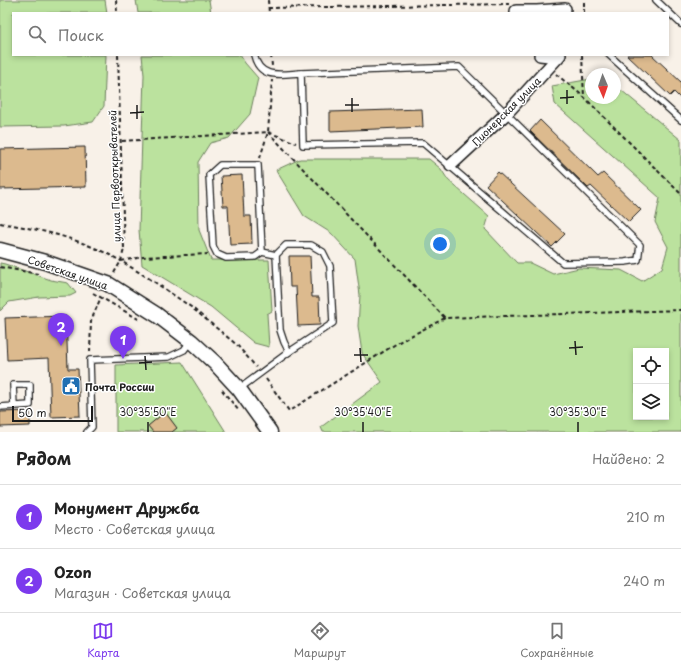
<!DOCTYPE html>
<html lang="ru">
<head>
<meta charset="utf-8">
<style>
  :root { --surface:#fff; --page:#f6f6f6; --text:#222; --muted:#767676; --line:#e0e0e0; --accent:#7c3aed }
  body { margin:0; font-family:"Playpen Sans",sans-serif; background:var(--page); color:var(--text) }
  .controls { position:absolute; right:12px; bottom:12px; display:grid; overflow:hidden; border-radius:0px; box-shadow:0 2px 6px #0003 }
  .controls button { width:36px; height:36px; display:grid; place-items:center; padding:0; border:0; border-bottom:1px solid var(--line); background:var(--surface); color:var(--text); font:20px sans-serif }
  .compass { position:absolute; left:585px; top:68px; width:36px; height:36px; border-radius:50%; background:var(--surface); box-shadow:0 2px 6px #0003; rotate:178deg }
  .scale { position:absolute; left:12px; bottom:10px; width:81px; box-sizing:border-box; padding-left:4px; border:2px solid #1c1c1c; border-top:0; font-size:11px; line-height:14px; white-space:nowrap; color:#1c1c1c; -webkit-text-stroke:3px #fff; paint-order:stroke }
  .you { position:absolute; left:440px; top:244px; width:14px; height:14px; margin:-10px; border:3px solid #fff; border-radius:50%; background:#1a73e8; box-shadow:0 0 0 6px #1a73e833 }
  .badge { display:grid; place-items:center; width:26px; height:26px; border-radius:50%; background:var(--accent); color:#fff; font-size:13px; font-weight:700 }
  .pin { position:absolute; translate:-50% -33px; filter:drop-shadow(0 1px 2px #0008) }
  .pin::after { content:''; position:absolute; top:21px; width:14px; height:12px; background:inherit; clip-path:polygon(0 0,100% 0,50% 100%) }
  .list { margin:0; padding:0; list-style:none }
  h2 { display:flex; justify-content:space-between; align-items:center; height:52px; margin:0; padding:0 16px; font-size:17px }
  h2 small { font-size:13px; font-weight:400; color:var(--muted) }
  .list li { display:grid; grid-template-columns:26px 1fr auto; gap:12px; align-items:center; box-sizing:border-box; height:64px; padding:0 16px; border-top:1px solid var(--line) }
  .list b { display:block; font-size:15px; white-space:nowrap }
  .list p { margin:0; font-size:13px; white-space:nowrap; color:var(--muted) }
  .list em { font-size:13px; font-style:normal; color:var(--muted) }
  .icon { flex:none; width:22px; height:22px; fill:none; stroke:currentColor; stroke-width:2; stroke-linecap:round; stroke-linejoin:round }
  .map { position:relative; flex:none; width:681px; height:432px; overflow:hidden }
  .search { position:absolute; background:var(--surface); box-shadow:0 2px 6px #0003; left:12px; right:12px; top:12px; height:44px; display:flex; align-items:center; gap:10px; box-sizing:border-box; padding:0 14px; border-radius:0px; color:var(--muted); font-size:15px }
  .sheet { height:180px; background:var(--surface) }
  nav { display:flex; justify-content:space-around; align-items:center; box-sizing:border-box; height:56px; border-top:1px solid var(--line); background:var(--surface); font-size:11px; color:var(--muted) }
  nav a { display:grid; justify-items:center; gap:2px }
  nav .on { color:var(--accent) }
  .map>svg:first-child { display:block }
  .green { fill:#bbe29e; stroke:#6c7f5d; fill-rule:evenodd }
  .building { fill:#dcba8e; stroke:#1c1c1c }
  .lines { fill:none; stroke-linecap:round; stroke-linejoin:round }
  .service-casing { stroke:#1c1c1c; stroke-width:8 }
  .minor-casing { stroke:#1c1c1c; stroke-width:14 }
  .tertiary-casing { stroke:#1c1c1c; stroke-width:17 }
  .path { stroke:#1c1c1c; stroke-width:2; stroke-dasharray:4 3; stroke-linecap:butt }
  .service { stroke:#fff; stroke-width:5.5 }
  .minor { stroke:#fff; stroke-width:11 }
  .tertiary { stroke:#fff; stroke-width:14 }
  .ticks { fill:none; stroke:#1c1c1c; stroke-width:1.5 }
  .labels { text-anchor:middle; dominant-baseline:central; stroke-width:3; stroke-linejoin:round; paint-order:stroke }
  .street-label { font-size:10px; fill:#1c1c1c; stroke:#fff }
  .poi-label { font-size:10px; font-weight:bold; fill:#1c1c1c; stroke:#fff; text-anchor:start }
  .ticks-label { font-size:10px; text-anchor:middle; fill:#1c1c1c; stroke:#fff; stroke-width:3; stroke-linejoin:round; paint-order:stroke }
</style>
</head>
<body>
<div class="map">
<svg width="681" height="432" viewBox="0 0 681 432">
  <rect width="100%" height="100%" fill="#f8f1e8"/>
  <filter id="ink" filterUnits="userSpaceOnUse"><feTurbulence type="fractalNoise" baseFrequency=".025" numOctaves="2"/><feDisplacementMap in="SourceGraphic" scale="8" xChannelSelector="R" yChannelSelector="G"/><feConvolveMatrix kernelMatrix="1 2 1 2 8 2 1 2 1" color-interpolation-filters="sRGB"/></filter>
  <g filter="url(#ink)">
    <g class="green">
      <polygon points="0,0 105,0 107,13 13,13 13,55 106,55 104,106 93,122 64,126 0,127"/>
      <polygon points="136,0 209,0 211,13 138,13"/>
      <polygon points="142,55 240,55 245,63 258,78 250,114 229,138 210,143 198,162 199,230 211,260 269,260 272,311 267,314 269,347 254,343 211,307 142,265 139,230 144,75"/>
      <path d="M 591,79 L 591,98 L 615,98 L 615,85 L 681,140 L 681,432 L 323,432 L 321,427 L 382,382 L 362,353 L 358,326 L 360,295 L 355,259 L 331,233 L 304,216 L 276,170 L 300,159 L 429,159 L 441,169 L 448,180 L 489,216 L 485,229 L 517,263 L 530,263 L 553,274 L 579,268 L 621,270 L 642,281 L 662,268 L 668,247 L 655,222 L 660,198 L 555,104 L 552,86 ZM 636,351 L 666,351 L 666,417 L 636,417 Z"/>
      <polygon points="0,263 5,264 51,280 68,283 76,293 70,296 39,297 9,302 0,311"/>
      <polygon points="182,362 226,432 116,432 116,365"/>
    </g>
    <g class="building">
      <polygon points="627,55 652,55 681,82 681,99 674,92 670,96"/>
      <polygon points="422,109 423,127 330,131 330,112"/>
      <polygon points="540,120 598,177 603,173 641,210 629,222 591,186 588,188 530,131"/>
      <polygon points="85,147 86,187 0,189 0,149"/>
      <polygon points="498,172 565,234 552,247 486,185"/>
      <polygon points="242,175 244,216 251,216 252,244 230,245 228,206 223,206 221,176"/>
      <polygon points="289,256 310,256 312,297 319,297 320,325 298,326 296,287 290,287"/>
      <polygon points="66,316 68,369 78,369 80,416 51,417 49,358 7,360 5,318"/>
      <polygon points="30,411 30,426 0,427 0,412"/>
      <polygon points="165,412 177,428 172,432 153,432 148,426"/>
    </g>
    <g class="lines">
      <g class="service-casing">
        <g id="service">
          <polyline points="656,0 681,24"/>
          <path d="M 254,55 C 260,80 281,74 301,73"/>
          <polyline points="609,55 681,120"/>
          <polygon points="459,67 640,245 638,260 625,262 563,263 423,143 303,145 301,73"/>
          <polygon points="220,165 258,165 262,252 255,257 226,258 217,254 213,246 209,175"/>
          <polyline points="262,252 276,255 280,330 284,342 289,352"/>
          <polyline points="239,389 289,352 333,323 330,266 323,252 311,245 286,245 276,255"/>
          <polyline points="0,407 30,405 30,385 13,385 14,406"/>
          <polyline points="87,432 92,427 90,360 169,357 184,350 190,342"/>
        </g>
      </g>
      <g class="minor-casing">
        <g id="minor">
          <polyline points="516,13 516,11 537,11 565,9"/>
          <polyline points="540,55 558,57"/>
          <polyline points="451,165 507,113 560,55"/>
        </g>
      </g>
      <g class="tertiary-casing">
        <polyline id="tertiary" points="0,250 45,262 108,284 157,315 191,341 215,363 239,389 270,432"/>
      </g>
      <g class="path">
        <polyline points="116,0 117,13"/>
        <polyline points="268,0 269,13"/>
        <polyline points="268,8 509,4"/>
        <polyline points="584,13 584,0"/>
        <polyline points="118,55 124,249 121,261 153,281 191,307 237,345 256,367"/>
        <polyline points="271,55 272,66"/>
        <polyline points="582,55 584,97"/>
        <polyline points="556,74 584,97 681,194"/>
        <polyline points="268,132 445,318 681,310"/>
        <polyline points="122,141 268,132 296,143"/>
        <polyline points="260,158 268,132 272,80"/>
        <path d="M 0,223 C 44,230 82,239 121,261"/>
        <polyline points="0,267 38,274"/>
        <polyline points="114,273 121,261 143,257 208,254"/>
        <polyline points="93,293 140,320"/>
        <polyline points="90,352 91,321 101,297"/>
        <polyline points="266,379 289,411 399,342 445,318"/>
        <polyline points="222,390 239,411"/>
      </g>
      <use href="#service" class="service"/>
      <use href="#minor" class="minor"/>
      <use href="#tertiary" class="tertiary"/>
    </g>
  </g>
  <path class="ticks" d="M 567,90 L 567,104M 352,98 L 352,112M 560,98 L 574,97M 137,105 L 137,119M 345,105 L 359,105M 130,113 L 144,112M 575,341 L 576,355M 360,348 L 361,362M 569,348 L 583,347M 354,355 L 368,355M 145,356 L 146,370M 139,363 L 152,362M 148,422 L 148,432M 363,422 L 363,432M 578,422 L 578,432"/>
  <defs>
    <g id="civic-square" transform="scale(1)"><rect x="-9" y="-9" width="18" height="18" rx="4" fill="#1f6fb2" stroke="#fff"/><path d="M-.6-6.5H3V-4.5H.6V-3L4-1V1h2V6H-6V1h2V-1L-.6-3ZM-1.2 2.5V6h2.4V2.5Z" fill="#fff"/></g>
  </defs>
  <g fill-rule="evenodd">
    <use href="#civic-square" x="71" y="386"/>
  </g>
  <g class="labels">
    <g class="street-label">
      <text transform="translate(506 111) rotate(-45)">Пионерская улица</text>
      <text transform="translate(114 176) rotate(-92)">улица Первооткрывателей</text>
      <text transform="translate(68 272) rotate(19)">Советская улица</text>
    </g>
    <g class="poi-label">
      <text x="85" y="386">Почта России</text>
    </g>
  </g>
  <g class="ticks-label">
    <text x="148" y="416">30°35'50"E</text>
    <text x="363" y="416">30°35'40"E</text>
    <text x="578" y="416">30°35'30"E</text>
  </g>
</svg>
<div class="controls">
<button><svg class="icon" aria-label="locate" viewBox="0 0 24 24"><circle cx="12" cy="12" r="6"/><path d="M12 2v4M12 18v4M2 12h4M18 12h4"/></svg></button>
<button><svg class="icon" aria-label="layers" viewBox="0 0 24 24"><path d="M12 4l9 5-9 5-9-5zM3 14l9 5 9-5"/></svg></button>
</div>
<svg class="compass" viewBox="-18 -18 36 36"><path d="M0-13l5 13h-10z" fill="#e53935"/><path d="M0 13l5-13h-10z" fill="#767676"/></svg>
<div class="scale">50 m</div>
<div class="you"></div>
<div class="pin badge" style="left:123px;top:359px">1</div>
<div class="pin badge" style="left:61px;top:346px">2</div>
<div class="search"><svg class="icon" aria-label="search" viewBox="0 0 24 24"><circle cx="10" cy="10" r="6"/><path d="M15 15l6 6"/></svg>Поиск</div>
</div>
<section class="sheet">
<h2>Рядом<small>Найдено: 2</small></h2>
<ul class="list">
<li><span class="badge">1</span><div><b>Монумент Дружба</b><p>Место · Советская улица</p></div><em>210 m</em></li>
<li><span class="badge">2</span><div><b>Ozon</b><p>Магазин · Советская улица</p></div><em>240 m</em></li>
</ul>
</section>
<nav>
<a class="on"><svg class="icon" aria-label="map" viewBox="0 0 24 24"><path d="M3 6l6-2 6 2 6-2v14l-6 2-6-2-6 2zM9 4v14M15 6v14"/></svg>Карта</a>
<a><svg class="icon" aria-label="directions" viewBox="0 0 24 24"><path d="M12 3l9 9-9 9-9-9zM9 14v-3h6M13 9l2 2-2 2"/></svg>Маршрут</a>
<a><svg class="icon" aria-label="saved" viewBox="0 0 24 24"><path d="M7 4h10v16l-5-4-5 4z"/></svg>Сохранённые</a>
</nav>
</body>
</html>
